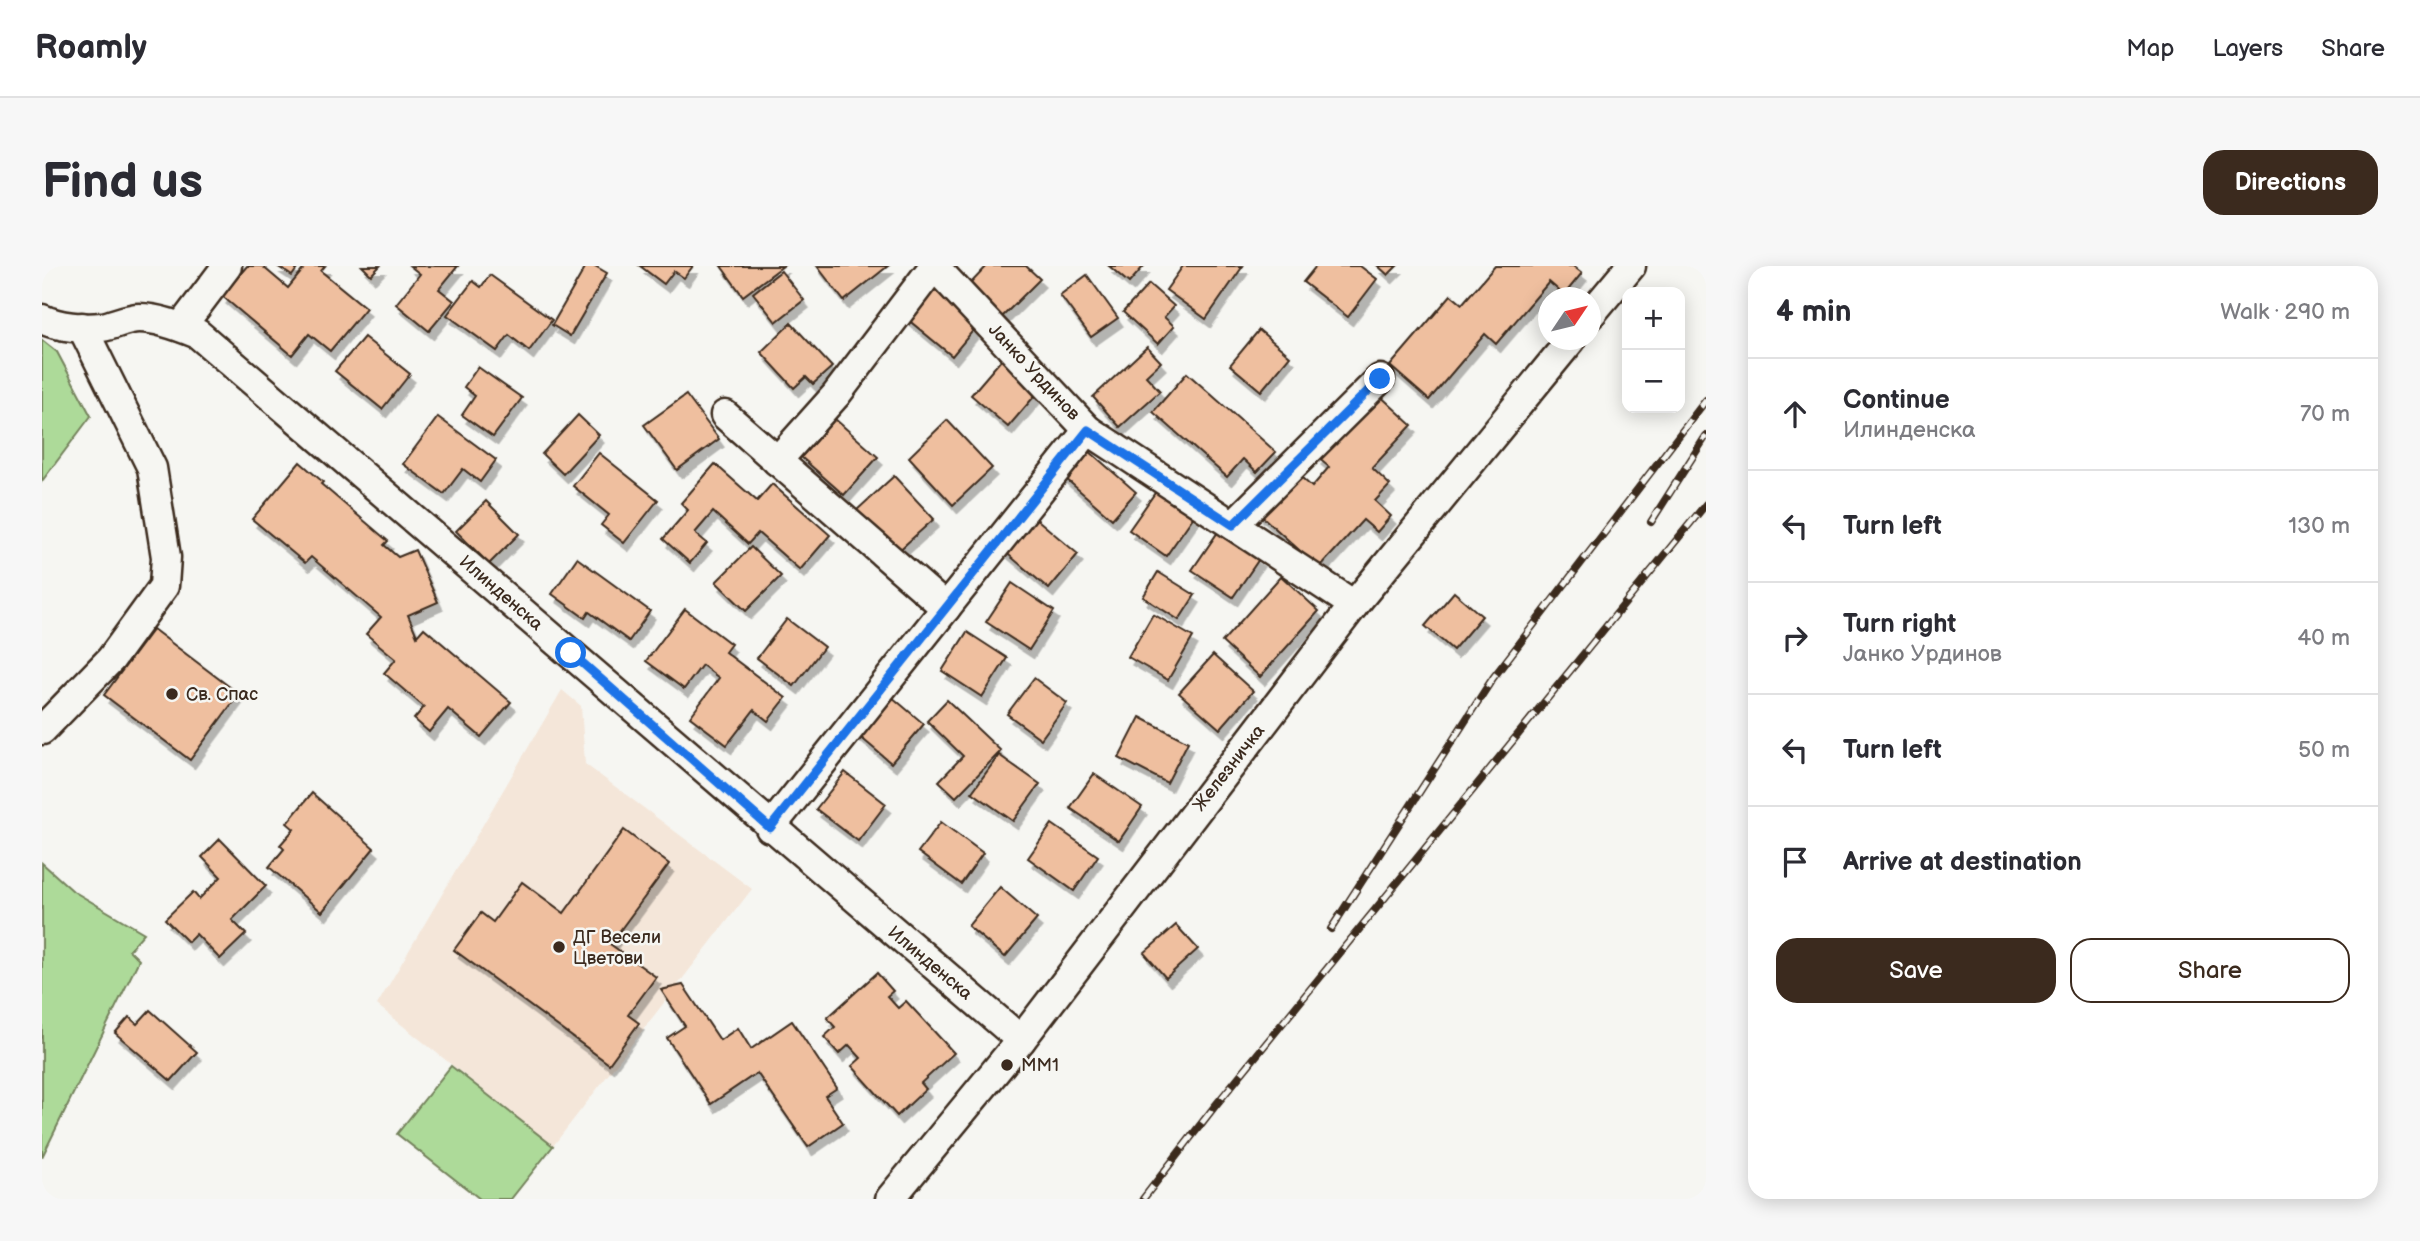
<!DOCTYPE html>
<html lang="en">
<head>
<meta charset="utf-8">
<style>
  :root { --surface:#fff; --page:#f7f7f7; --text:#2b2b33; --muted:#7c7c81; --line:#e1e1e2; --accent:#3b2a1e }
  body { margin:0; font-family:"Balsamiq Sans",sans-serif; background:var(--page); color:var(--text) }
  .controls { position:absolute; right:21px; top:21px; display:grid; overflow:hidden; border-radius:14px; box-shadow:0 4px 18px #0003 }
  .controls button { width:63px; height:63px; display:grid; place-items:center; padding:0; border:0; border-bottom:2px solid var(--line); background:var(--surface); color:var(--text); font:35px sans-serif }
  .compass { position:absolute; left:1496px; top:21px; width:63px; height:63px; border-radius:50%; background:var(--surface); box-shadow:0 4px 18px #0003; rotate:55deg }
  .stop { position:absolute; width:21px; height:21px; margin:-16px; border:5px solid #1a73e8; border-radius:50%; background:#fff }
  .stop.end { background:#1a73e8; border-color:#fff; box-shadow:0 2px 7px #0008 }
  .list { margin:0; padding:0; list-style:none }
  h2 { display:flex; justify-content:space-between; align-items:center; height:91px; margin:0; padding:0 28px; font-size:30px }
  h2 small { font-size:23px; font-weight:400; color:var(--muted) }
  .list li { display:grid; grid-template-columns:46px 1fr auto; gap:21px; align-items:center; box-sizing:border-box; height:112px; padding:0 28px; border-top:2px solid var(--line) }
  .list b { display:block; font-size:26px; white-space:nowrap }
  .list p { margin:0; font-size:23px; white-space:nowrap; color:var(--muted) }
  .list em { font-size:23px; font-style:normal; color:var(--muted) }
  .actions { display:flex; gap:14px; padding:21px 28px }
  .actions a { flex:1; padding:16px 0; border:2px solid var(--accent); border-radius:21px; text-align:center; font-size:24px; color:var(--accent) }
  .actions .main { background:var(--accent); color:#fff }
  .icon { flex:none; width:38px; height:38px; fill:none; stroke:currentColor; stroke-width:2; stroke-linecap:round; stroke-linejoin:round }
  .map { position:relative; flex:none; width:1664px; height:933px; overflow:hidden; border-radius:21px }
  header { display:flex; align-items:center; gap:42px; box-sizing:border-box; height:98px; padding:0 35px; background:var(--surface); border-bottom:2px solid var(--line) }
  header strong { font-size:33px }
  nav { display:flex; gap:38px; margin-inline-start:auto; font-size:24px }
  .intro { display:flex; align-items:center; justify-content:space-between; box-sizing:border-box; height:168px; padding:0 42px }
  h1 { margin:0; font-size:49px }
  .button { padding:18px 32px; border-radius:21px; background:var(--accent); color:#fff; font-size:24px; font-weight:700 }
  main { display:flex; gap:42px; padding:0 42px }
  aside { flex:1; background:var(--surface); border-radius:21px; box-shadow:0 4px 18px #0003 }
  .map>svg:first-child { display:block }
  .built { fill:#f4e6d9 }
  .green { fill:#adda99; stroke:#74825c; stroke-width:2 }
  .building { fill:#efbf9f; stroke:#3b2a1e; stroke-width:2; filter:url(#shadow) }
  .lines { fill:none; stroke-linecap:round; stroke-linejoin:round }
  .minor-casing { stroke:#3b2a1e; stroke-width:33 }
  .minor { stroke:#f6f6f2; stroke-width:28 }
  .rail-casing { stroke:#3b2a1e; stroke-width:8 }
  .rail { stroke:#f6f6f2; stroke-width:5; stroke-dasharray:16; stroke-linecap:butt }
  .route { stroke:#1a73e8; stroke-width:9 }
  .poi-dot { fill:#3b2a1e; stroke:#f6f6f2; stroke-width:2.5 }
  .labels { text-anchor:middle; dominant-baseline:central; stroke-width:5; stroke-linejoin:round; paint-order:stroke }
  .street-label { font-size:18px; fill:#3b2a1e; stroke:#f6f6f2 }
  .poi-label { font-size:18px; fill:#3b2a1e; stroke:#f6f6f2; text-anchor:start }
</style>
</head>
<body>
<header>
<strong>Roamly</strong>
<nav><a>Map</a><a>Layers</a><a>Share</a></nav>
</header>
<div class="intro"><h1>Find us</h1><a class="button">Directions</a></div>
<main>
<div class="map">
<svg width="1664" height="933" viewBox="0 0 1664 933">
  <defs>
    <filter id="shadow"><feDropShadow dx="4.5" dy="8" stdDeviation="0" flood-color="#0004"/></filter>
  </defs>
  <rect width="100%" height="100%" fill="#f6f6f2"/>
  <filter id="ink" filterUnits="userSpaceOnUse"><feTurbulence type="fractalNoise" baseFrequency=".0143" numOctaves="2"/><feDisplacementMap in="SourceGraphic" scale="14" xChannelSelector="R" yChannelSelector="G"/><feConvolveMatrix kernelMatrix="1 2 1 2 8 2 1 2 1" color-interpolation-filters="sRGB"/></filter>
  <g filter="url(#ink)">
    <polygon class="built" points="520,424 539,440 543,498 710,623 511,880 335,739"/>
    <g class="green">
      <polygon points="0,74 15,86 49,150 0,215"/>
      <polygon points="0,597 31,625 102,667 87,684 97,694 0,891"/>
      <polygon points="409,800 511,880 469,933 438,933 355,868"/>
    </g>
    <g class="building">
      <polygon points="205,0 220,0 246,22 264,0 283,0 279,5 324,42 288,85 267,68 250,89 180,30"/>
      <polygon points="235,0 257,0 250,10"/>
      <polygon points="320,0 338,0 329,9"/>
      <polygon points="368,0 416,0 397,23 412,35 387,65 354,38 378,8"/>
      <polygon points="544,0 553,0 565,7 528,70 510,59"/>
      <polygon points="598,0 651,0 642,12 632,5 622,18"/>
      <polygon points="679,0 741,0 701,30"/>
      <polygon points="775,0 846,0 802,35"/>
      <polygon points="945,0 984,0 998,13 960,51 927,19"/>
      <polygon points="1067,0 1102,0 1087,17"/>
      <polygon points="1141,0 1201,0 1164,53 1124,24"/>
      <polygon points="1274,0 1318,0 1335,13 1306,51 1261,16"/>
      <polygon points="1336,0 1355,0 1346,9"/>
      <polygon points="1453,0 1531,0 1540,7 1522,29 1507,16 1454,78 1443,68 1387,134 1348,100 1409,29 1420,38"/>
      <polygon points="739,5 762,34 734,56 711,27"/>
      <polygon points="448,9 510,54 487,85 467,69 455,85 405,49 431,15 439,21"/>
      <polygon points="1045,9 1076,52 1049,71 1018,29"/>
      <polygon points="893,17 939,55 910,90 864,52"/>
      <polygon points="1107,18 1132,40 1122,51 1132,60 1116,78 1081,46"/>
      <polygon points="749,57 790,101 771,118 764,111 752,122 719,86"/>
      <polygon points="1217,64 1248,90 1219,125 1188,99"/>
      <polygon points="322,71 368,108 340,143 293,105"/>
      <polygon points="1105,81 1119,96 1104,110 1118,125 1078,161 1051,131"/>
      <polygon points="965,87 1002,119 966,161 929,129"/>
      <polygon points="436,101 480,132 451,171 420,149 433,130 422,121"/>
      <polygon points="1145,107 1234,186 1215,206 1201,193 1185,211 1111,146"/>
      <polygon points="1334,126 1370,159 1330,202 1348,219 1333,235 1349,250 1335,266 1321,254 1277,302 1212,243 1249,202 1270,221 1287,201 1275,191"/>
      <polygon points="644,129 677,173 635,204 602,159"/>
      <polygon points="536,149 557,169 521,208 500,188"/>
      <polygon points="396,151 454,194 438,216 421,203 402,228 361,198"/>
      <polygon points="793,153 836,191 802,229 759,191"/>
      <polygon points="905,154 950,202 911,239 867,191"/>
      <polygon points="1039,178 1094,226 1070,253 1015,205"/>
      <polygon points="557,187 616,234 582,277 559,259 567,249 531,220"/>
      <polygon points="258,196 281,216 279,218 346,275 342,279 356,291 373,284 396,336 366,349 375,370 382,362 469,436 439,471 406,443 387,466 372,453 382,441 342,407 354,393 324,368 339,351 269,291 263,297 210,253"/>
      <polygon points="673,198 715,235 730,218 788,269 758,304 716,267 706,278 671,246 653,267 665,277 648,297 621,273 646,244 639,237"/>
      <polygon points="852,210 892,253 854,287 815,244"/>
      <polygon points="1115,224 1152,250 1124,290 1087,264"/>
      <polygon points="444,235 477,268 447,298 414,265"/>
      <polygon points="984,244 1036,288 1007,323 955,279"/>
      <polygon points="1176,266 1217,293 1191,331 1150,304"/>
      <polygon points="709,281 739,310 704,345 674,316"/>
      <polygon points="535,292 608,345 587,375 547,346 543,352 510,328"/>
      <polygon points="1116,306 1153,329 1137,354 1101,331"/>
      <polygon points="1239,310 1277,345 1218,411 1180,376"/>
      <polygon points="970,317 1012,345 987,384 944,356"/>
      <polygon points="1412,326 1440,350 1411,384 1383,360"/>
      <polygon points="643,343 689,378 683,386 744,432 726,455 712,444 685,479 648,451 677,412 660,399 642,423 604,395"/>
      <polygon points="1111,348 1151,371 1126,414 1086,391"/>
      <polygon points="745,353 782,381 752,420 715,392"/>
      <polygon points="111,363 197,428 148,494 62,429"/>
      <polygon points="925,366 965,392 940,431 900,405"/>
      <polygon points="1171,389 1211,425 1178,463 1137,427"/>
      <polygon points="992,412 1025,437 999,473 965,448"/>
      <polygon points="843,425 882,458 849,497 810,464"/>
      <polygon points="905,434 959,485 914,531 897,515 921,490 885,455"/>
      <polygon points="1098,451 1146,476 1125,517 1077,492"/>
      <polygon points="957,489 998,518 971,555 930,526"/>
      <polygon points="803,506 844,538 816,575 774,543"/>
      <polygon points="1052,508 1100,541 1077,575 1028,542"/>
      <polygon points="270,527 332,582 280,646 227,601 242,583 238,579 252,563 245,557"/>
      <polygon points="899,556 941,587 919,618 876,586"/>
      <polygon points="1010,558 1056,590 1032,625 986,592"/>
      <polygon points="582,564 627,598 568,678 614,711 586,749 597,757 567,798 412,684 439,647 451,656 480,616 522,647"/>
      <polygon points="178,573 224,620 190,654 204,668 178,693 154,668 146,676 123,653 151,626 157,633 179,611 160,591"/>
      <polygon points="958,621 995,653 963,691 926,660"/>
      <polygon points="1134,659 1156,683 1124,712 1102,687"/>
      <polygon points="835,707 851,725 845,730 856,742 864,735 912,787 879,817 884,823 855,850 810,800 819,792 807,779 797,788 782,771 793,761 785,752"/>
      <polygon points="641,719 678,774 696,762 709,783 750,755 795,822 783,830 801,857 766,881 715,807 669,838 625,772 643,760 619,724"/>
      <polygon points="108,744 155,786 129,815 73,767 87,751 95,758"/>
    </g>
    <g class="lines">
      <g class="minor-casing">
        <g id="minor">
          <polyline points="892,0 1046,164 1312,339"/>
          <polyline points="1548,49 1589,0"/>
          <path d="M 0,53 C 17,61 41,63 60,61 C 72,59 85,52 97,52 C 116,52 139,61 156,68 C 430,303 703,540 979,774"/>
          <polyline points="139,61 185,0"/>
          <polyline points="683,149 904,342"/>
          <polyline points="735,195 794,129 892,0"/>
          <polyline points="1191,259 1338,113"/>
          <polyline points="0,464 69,393 122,320 124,291 110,202 40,61"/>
          <polyline points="728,562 1046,164"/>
          <polyline points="848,933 979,774 1312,339 1529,74"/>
        </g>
      </g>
      <use href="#minor" class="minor"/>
      <g class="rail-casing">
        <g id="rail">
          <polyline points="1609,256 1664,170"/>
          <polyline points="1289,663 1451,412 1664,134"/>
          <polyline points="1101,933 1173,840 1664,238"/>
        </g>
      </g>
      <use href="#rail" class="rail"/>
    </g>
  </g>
  <g class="lines" filter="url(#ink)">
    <polyline class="route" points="529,387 728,562 1046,164 1191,259 1338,113"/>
  </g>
  <g class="poi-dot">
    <circle cx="130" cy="428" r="7"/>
    <circle cx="517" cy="681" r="7"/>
    <circle cx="965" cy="799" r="7"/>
  </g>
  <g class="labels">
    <g class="street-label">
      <text transform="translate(992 106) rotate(47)">Јанко Урдинов</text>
      <text transform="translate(459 327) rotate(41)">Илинденска</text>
      <text transform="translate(1187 502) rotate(-52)">Железничка</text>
      <text transform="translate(888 697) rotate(40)">Илинденска</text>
    </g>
    <g class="poi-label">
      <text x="144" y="428">Св. Спас</text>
      <text x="531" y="671">ДГ Весели<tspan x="531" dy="21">Цветови</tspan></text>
      <text x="979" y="799">MM1</text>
    </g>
  </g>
</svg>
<div class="controls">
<button>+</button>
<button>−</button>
</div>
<svg class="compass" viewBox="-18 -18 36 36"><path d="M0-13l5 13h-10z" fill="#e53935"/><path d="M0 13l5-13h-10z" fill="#7c7c81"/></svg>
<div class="stop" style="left:529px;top:387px"></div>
<div class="stop end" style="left:1338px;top:113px"></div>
</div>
<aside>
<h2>4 min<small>Walk · 290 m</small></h2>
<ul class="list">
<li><svg class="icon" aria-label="ahead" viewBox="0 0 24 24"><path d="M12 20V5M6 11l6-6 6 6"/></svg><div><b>Continue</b><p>Илинденска</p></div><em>70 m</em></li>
<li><svg class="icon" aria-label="left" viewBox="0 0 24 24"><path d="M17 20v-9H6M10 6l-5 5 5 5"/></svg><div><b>Turn left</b></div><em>130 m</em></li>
<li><svg class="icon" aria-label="right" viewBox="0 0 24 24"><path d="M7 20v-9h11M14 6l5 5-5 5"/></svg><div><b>Turn right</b><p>Јанко Урдинов</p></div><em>40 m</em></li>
<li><svg class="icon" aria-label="left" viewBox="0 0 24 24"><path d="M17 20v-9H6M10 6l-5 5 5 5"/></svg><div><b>Turn left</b></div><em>50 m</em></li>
<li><svg class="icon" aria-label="arrive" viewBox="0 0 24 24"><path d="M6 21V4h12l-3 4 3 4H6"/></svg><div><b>Arrive at destination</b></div></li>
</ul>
<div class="actions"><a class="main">Save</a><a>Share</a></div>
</aside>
</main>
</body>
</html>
